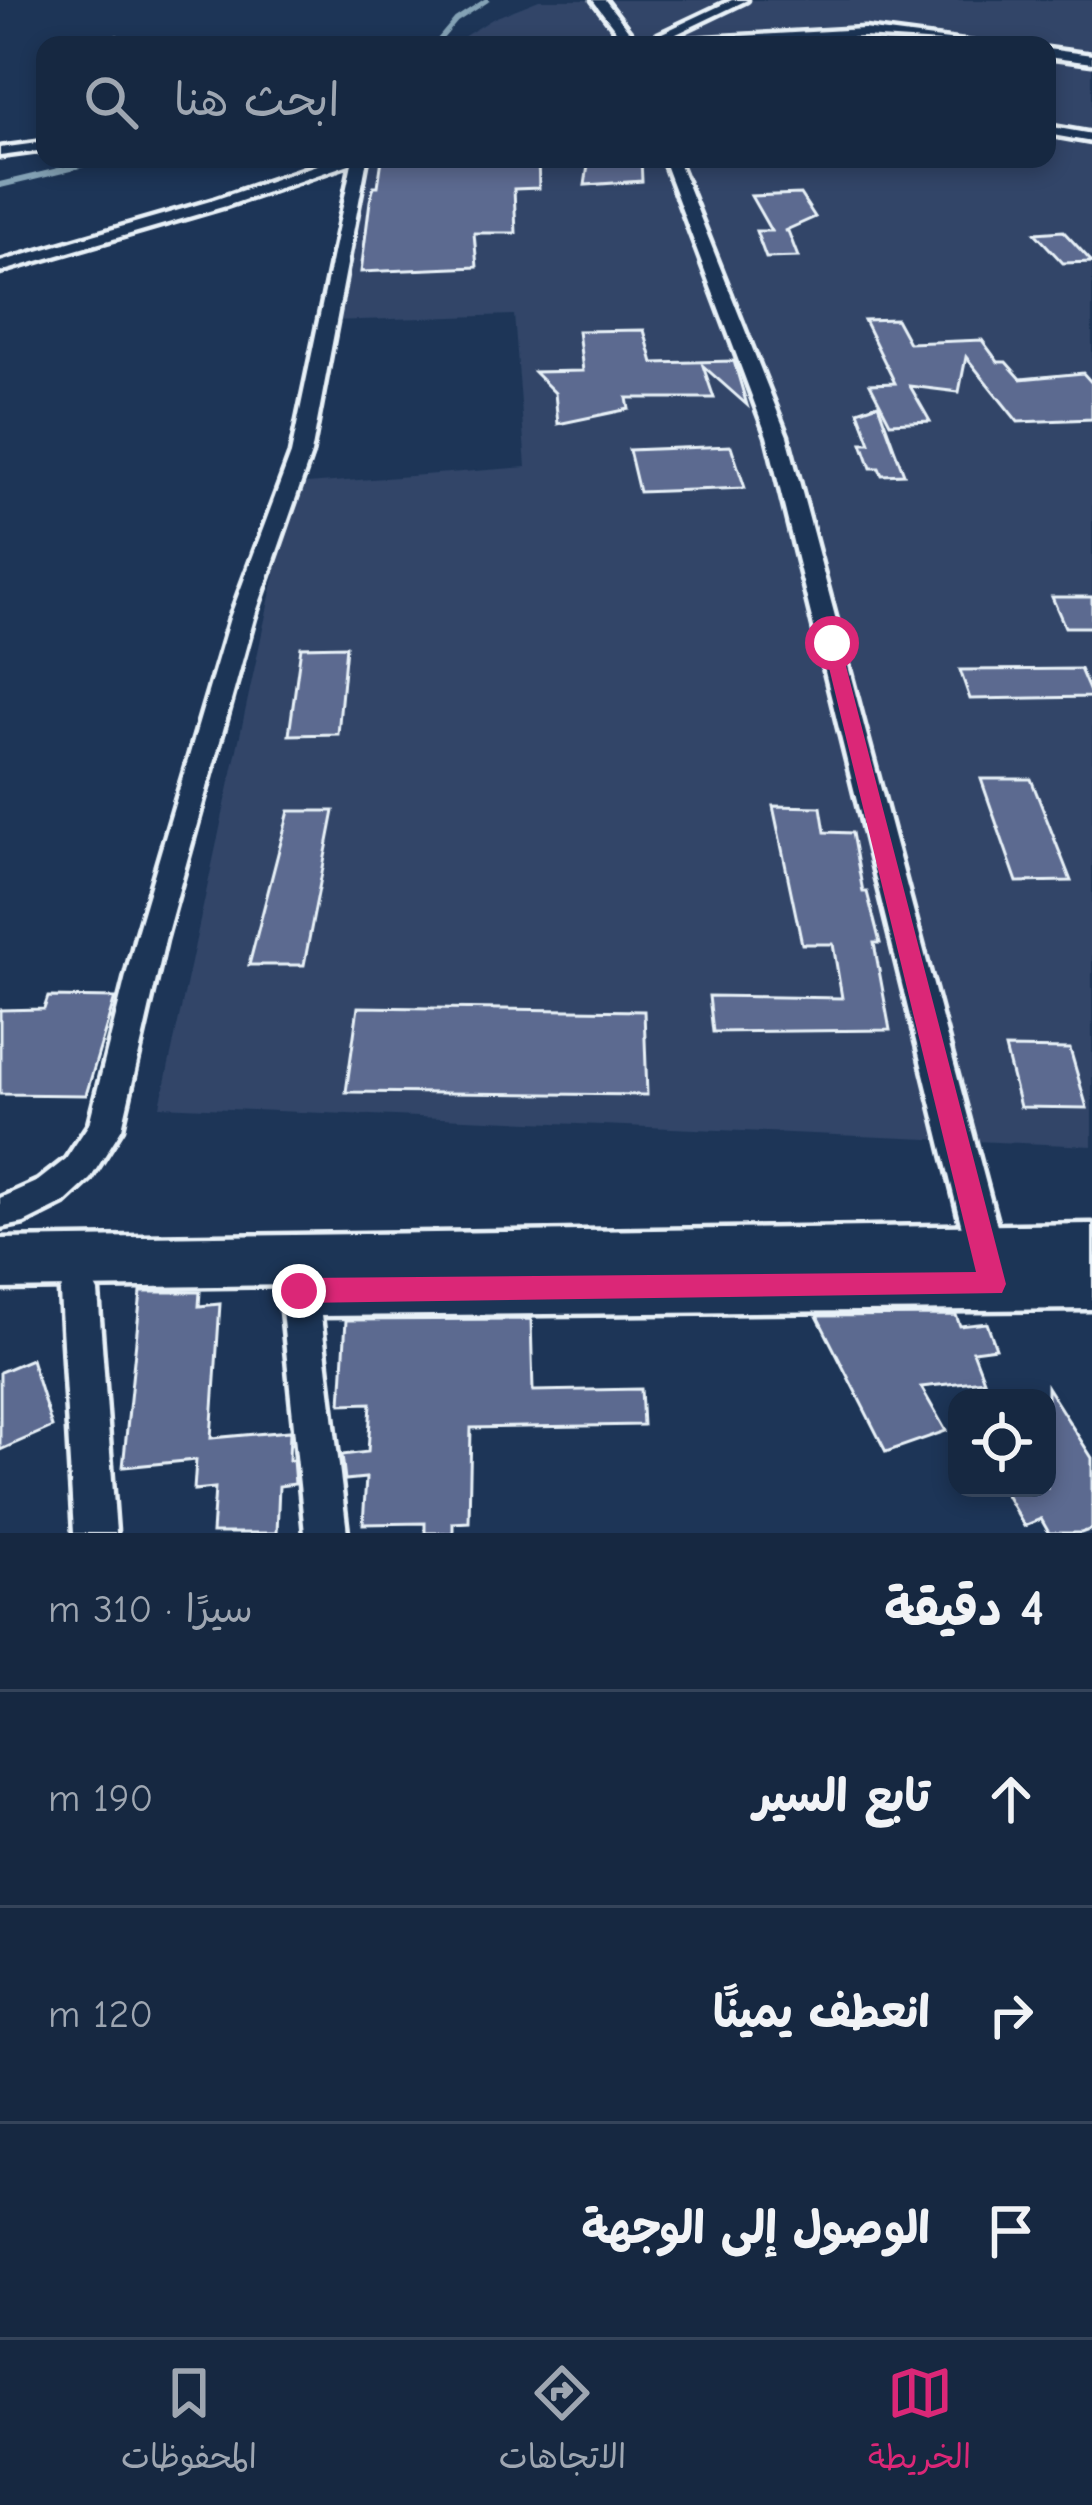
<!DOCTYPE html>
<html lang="ar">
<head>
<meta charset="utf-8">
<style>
  :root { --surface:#162841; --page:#23344c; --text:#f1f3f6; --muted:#9ea6b1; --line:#35445a; --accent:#db2777 }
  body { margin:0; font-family:"Comic Neue","Playpen Sans Arabic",sans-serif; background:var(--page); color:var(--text); direction:rtl }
  .controls { position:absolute; right:36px; bottom:36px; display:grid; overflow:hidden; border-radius:24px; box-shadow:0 6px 18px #0003 }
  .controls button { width:108px; height:108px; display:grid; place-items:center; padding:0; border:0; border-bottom:3px solid var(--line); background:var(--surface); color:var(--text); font:60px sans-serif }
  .stop { position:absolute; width:36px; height:36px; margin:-27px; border:9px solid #db2777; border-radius:50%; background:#fff }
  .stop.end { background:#db2777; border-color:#fff; box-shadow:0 3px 12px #0008 }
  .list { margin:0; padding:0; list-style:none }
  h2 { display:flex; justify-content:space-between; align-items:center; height:156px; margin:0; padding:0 48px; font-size:51px }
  h2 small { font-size:39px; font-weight:400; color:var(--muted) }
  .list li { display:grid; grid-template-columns:78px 1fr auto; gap:36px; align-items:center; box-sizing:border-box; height:216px; padding:0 48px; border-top:3px solid var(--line) }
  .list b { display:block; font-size:45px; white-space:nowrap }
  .list em { font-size:39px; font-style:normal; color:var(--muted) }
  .icon { flex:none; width:66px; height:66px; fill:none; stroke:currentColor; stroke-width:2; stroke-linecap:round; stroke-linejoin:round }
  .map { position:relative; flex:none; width:1092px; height:1533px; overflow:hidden; direction:ltr }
  .search { position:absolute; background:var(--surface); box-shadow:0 6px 18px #0003; left:36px; right:36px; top:36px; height:132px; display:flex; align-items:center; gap:30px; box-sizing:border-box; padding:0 42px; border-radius:24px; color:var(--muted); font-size:45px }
  .sheet { height:804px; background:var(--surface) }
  nav { display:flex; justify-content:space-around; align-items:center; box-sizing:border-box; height:168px; border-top:3px solid var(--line); background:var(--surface); font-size:33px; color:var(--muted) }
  nav a { display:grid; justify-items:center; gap:6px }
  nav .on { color:var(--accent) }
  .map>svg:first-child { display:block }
  .built { fill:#304568 }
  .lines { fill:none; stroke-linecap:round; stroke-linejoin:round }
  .stream-far1 { stroke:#84a2b5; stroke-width:4.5 }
  .stream { stroke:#84a2b5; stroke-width:6 }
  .building { fill:#5b6b90; stroke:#e8f1f8; stroke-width:3 }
  .minor-casing { stroke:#e8f1f8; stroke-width:9 }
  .primary-casing { stroke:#e8f1f8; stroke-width:9 }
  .minor { fill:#1d3557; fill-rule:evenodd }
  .primary { fill:#1d3557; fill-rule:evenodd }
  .route { fill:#db2777 }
</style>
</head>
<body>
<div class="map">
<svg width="1092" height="1533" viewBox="0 0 1092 1533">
  <rect width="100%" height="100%" fill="#1d3557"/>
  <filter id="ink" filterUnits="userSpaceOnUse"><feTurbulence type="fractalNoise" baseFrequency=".00833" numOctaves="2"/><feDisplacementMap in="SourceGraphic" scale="24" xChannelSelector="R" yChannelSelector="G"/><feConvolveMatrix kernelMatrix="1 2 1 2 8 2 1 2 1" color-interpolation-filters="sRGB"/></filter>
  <g filter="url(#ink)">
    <polygon class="built" points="539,0 1092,0 1092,1146 160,1106 294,485 526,467 514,315 331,321 367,169 298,165 277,159 1047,159 1047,45 450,45 494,18"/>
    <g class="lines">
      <g class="stream-far1">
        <polyline points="435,45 456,20 487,0"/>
        <polyline points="58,171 108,159"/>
      </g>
      <polyline class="stream" points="0,185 71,168"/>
    </g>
    <g class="building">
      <polygon points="382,159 538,159 539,188 514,189 516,233 474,233 477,267 361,272 370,201 374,186 378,186"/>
      <polygon points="589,159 641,159 642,181 585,185"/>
      <polygon points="800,194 815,217 784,231 788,231 798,257 766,258 756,231 771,231 751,196"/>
      <polygon points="1063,231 1092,262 1063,263 1035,233"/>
      <polygon points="896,319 909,343 982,340 998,362 1006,362 1021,379 1083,373 1092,383 1092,419 1018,422 966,357 959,392 910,386 930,421 890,423 870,384 895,383 864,320"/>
      <polygon points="644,330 653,363 734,361 747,405 703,366 714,398 627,398 629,409 558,424 555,393 534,372 583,371 578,331"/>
      <polygon points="878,404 894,448 904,474 882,475 879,468 871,468 862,443 870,443 858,411"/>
      <polygon points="731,446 745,488 639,492 629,450"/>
      <polygon points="1052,597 1092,597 1092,627 1065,627"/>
      <polygon points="346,646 338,734 289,735 301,647"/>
      <polygon points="1080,669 1092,697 970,699 960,670"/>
      <polygon points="981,779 1031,779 1071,881 1017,882"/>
      <polygon points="773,806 821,807 825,832 852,833 863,892 867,892 880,943 874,943 890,1030 713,1032 709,996 842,998 833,944 802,944"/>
      <polygon points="289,811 334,811 304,965 249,965"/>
      <polygon points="48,997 115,998 86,1095 0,1094 0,1010 44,1009"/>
      <polygon points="358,1007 644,1011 647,1095 346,1092"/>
      <polygon points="1005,1048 1070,1049 1087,1108 1020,1107"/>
      <polygon points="141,1292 200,1292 199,1306 220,1304 211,1438 290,1431 289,1460 293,1460 295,1484 279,1486 277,1533 212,1533 215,1488 194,1490 196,1460 123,1467"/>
      <polygon points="956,1315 960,1326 987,1323 996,1348 973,1351 984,1380 921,1387 946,1431 886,1452 817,1316"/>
      <polygon points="531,1319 533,1391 641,1389 643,1425 471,1428 469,1522 453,1523 453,1533 425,1533 425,1523 363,1524 366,1478 345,1480 342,1455 368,1452 371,1403 341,1404 346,1320"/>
      <polygon points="31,1359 52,1427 0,1450 0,1372"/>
      <polygon points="1047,1387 1092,1458 1092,1529 1081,1533 1049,1533 1041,1519 1024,1526 1002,1488 1047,1488"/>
    </g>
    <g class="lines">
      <g class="minor-casing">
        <g id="minor">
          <polygon points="593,0 605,0 637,42 864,29 987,45 864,37 627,45"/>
          <polygon points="732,0 747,0 668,38 658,35"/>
          <polygon points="117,39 122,45 110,45 113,40"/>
          <polygon points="1047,49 1092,55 1092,63 1047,57"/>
          <polygon points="1047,126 1092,134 1092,142 1047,134"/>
          <polygon points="45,142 45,150 0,156 0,148"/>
          <polygon points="334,159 367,159 311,454 254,618 165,940 122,1128 90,1179 64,1203 24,1223 0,1228 0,1198 38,1181 66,1159 89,1124 135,940 230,618 291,454 352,163 226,206 0,272 0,262 214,200"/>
          <polygon points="663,159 677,159 787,436 1005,1256 1000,1267 987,1272 974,1267 969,1256 767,436"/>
          <polygon points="299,1274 312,1279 318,1291 347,1533 305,1533 280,1291 286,1279"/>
          <polygon points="79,1275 92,1280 98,1292 116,1533 74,1533 60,1292 66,1280"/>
        </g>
      </g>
      <g class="primary-casing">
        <polygon id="primary" points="1092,1224 1092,1309 319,1316 298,1309 292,1285 0,1289 0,1239"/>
      </g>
      <use href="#minor" class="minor"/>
      <use href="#primary" class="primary"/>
    </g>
  </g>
  <polygon class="route" points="832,637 840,643 1006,1284 1002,1293 299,1303 290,1299 286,1291 290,1282 299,1278 976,1272 823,643"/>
</svg>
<div class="controls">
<button><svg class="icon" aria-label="locate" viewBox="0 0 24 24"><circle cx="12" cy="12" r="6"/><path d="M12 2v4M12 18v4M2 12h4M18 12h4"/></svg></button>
</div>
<div class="stop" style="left:832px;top:643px"></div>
<div class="stop end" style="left:299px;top:1291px"></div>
<div class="search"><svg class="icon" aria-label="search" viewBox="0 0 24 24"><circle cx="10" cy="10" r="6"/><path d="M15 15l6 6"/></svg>ابحث هنا</div>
</div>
<section class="sheet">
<h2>4 دقيقة<small>سيرًا · 310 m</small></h2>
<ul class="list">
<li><svg class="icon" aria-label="ahead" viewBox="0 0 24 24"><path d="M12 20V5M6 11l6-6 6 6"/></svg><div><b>تابع السير</b></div><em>190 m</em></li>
<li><svg class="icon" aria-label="right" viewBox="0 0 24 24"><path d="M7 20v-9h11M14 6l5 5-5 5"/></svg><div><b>انعطف يمينًا</b></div><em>120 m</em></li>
<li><svg class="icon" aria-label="arrive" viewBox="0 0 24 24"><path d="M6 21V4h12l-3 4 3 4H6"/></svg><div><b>الوصول إلى الوجهة</b></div></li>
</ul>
</section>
<nav>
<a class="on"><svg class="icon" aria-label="map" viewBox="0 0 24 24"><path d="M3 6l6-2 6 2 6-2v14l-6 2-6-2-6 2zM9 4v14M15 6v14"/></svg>الخريطة</a>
<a><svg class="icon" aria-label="directions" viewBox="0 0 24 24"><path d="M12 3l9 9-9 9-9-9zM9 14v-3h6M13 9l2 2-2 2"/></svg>الاتجاهات</a>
<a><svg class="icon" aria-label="saved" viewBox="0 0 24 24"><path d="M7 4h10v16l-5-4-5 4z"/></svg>المحفوظات</a>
</nav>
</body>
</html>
